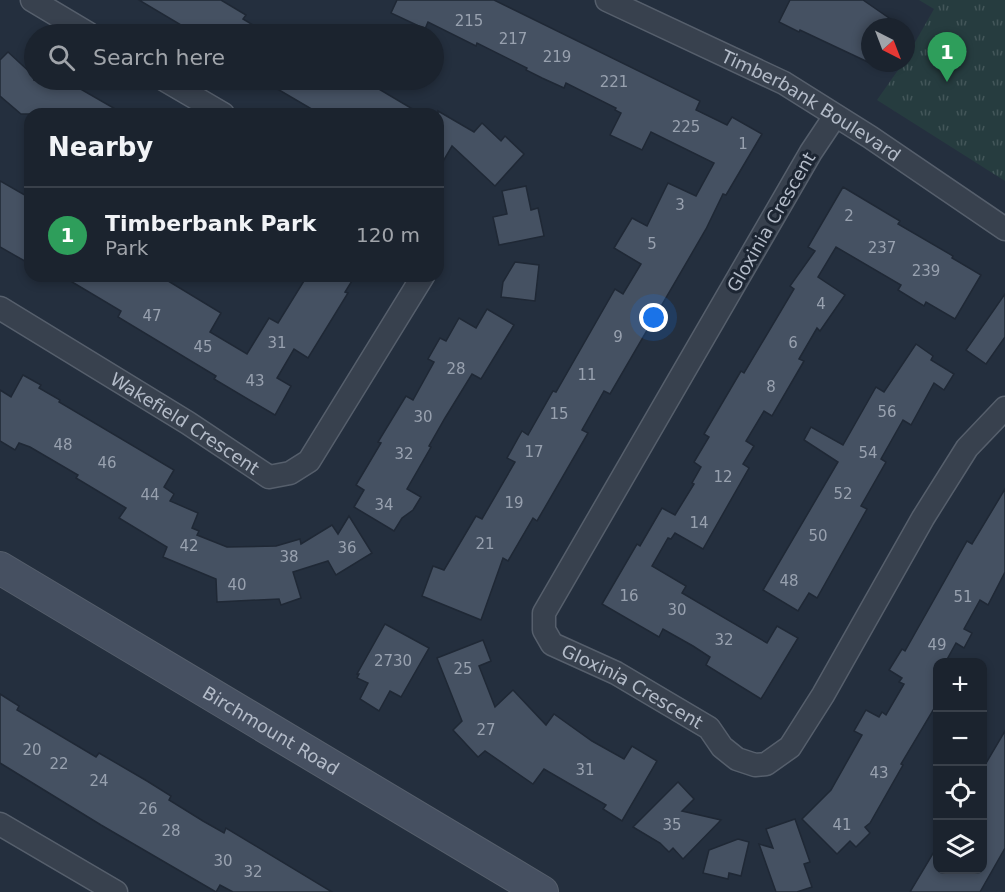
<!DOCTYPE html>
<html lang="en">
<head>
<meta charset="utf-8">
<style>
  :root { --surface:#1b232e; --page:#282f3a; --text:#f1f3f6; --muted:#a0a4aa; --line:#39404a; --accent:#2563eb }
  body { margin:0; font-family:"DejaVu Sans",sans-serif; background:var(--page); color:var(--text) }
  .controls { position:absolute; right:18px; bottom:18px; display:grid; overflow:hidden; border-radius:12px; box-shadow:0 3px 9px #0003 }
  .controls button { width:54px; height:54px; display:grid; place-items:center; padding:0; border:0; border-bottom:2px solid var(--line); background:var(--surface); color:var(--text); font:30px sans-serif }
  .compass { position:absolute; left:861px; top:18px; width:54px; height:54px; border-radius:50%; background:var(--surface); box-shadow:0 3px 9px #0003; rotate:138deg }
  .you { position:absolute; left:654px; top:318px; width:21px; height:21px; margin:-15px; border:4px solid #fff; border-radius:50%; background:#1a73e8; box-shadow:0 0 0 9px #1a73e833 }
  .badge { display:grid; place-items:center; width:39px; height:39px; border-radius:50%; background:var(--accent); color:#fff; font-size:20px; font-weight:700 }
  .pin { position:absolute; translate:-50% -50px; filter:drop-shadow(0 2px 3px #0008) }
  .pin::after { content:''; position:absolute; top:32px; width:21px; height:18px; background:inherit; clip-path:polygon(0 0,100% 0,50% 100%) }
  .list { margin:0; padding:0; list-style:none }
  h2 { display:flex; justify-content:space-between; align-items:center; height:78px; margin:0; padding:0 24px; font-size:26px }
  h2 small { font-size:20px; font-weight:400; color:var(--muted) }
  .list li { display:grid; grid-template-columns:39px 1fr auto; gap:18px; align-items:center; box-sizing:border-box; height:96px; padding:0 24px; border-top:2px solid var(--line) }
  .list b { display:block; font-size:22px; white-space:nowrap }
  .list p { margin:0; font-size:20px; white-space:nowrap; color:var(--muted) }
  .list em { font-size:20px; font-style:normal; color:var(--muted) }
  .icon { flex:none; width:33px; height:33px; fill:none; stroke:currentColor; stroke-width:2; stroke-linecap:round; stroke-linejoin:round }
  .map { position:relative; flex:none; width:1005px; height:892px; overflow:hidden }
  .search { position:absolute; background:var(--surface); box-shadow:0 3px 9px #0003; left:24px; top:24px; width:420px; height:66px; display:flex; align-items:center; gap:15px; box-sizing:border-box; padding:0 21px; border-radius:33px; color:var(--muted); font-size:22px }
  .panel { position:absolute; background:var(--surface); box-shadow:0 3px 9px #0003; left:24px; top:108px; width:420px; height:174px; border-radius:18px }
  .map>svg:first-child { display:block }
  .park { fill:url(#park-tufts) }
  .building { fill:#455162; stroke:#1f2835; stroke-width:1.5 }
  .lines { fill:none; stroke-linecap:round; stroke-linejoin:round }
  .street-casing { stroke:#565f6c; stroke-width:25 }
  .secondary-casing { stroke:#565f6c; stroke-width:34 }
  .street { stroke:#38414e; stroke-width:22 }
  .secondary { stroke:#465061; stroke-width:32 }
  .labels { text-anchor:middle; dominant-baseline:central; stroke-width:6; stroke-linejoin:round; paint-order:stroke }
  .number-label { font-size:15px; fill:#98a1af }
  .street-label { font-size:18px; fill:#b4bcc9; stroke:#1d2633 }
</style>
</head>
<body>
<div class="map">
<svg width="1005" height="892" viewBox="0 0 1005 892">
  <defs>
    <pattern id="park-tufts" width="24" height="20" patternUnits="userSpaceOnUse" patternTransform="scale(1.5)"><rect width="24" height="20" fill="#263c3f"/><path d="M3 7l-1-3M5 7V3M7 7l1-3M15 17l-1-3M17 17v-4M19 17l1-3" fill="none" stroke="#435659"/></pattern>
  </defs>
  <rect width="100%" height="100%" fill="#242f3e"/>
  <polygon class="park" points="919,0 1005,0 1005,181 877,100 903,63 906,63 906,58 934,9"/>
  <g class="building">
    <polygon points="139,0 221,0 246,15 243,19 268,34 196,34"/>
    <polygon points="397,0 494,0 700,101 696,110 727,125 732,117 762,134 726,195 723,194 706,229 610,394 604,391 582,430 588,433 537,521 533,518 508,561 503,558 481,620 422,596 433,566 444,570 476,516 482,519 515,462 507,458 522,431 528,435 553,391 556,392 615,289 623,294 641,264 614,248 632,218 647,226 668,183 696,196 714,163 651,132 642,150 610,135 621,113 615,110 616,108 566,83 564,88 542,78 526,70 527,68 477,43 476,46 428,22 425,29 391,13"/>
    <polygon points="790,0 863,0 902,27 870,27 870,63 800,30 799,32 779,22"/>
    <polygon points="8,52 34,76 34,80 65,80 124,114 21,114 0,96 0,60"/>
    <polygon points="262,80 375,80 372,85 421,114 320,114"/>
    <polygon points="438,111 474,132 482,123 501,141 505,136 524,154 495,186 452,146 438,170"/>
    <polygon points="0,181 30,198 30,264 0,247"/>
    <polygon points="526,186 531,210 538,208 544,236 499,245 493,217 507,214 502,191"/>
    <polygon points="843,187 900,221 898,224 953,256 952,258 981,275 955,319 926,302 924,306 898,290 901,285 836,247 818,277 845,295 820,331 817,328 799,359 804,361 772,416 764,411 746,441 754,446 743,464 749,468 703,549 675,533 671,539 668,538 652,566 686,586 682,593 767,643 777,626 798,638 761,699 706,665 710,657 693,646 663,629 659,637 602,604 637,544 640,546 662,508 675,515 694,484 692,483 701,467 694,462 709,437 704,434 741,371 744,373 794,289 790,286 815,251 808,247"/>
    <polygon points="515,262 539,265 535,301 501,297 503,282"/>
    <polygon points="62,276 160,276 221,313 210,332 247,354 269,318 278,323 307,276 355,276 345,292 348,293 308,358 294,349 277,378 291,386 275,415 214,379 216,376 118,317 121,311"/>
    <polygon points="1005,294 1005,337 986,364 966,350"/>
    <polygon points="487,309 514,325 481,379 472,374 445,418 429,446 431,447 407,489 421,497 413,510 402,518 394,531 354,507 364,490 356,485 381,443 378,442 406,396 413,400 434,362 428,359 440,338 446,341 459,318 476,328"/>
    <polygon points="916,344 933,356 931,360 954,374 944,390 934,383 911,425 903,420 881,459 886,462 861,506 867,509 817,598 809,593 798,611 763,590 838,462 804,440 811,427 843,445 876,387 884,392"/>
    <polygon points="23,375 41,385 39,388 60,400 59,402 174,470 164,487 174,494 170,501 198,513 192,528 199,531 197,535 227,547 276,546 300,539 301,544 332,525 338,534 349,516 372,553 336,575 328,561 293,572 301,598 281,605 279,599 217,602 216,579 163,557 167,547 119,518 126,508 76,478 78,475 30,447 19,443 15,450 0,441 0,390 11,397"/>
    <polygon points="1005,489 1005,572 988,605 980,600 964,629 972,633 964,648 956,643 945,663 938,663 938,702 901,764 903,765 870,823 865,827 870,833 856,847 850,841 837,854 802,819 831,790 862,735 854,731 866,710 879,717 882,712 886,715 904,684 899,682 902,678 889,670 902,649 905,651 967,541 972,544"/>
    <polygon points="385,624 429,648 401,697 390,691 379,711 360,699 368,683 357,678 359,674 357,674"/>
    <polygon points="483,640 491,661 479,666 495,707 513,690 546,725 554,714 592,741 624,759 632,746 657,761 622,821 603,809 606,805 544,769 533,784 485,751 478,757 453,730 462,721 437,658"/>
    <polygon points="0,694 19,706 17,710 96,757 99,753 147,781 171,796 169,800 203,821 224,833 226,828 332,892 233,892 220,885 216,892 101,825 0,763"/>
    <polygon points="1005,731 1005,848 980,892 910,892 938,845 938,870 982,870 982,770"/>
    <polygon points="678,782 694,799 682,811 721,820 683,859 673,848 669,852 660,843 633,827"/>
    <polygon points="795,819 810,862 804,864 812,887 797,892 776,892 759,844 773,848 766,829"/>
    <polygon points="738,839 749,842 741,876 729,873 728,879 703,873 709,850"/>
  </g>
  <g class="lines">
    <g class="street-casing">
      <g id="street">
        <polyline points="32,0 89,34"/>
        <path id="s1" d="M 607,0 L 784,83 L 870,137 L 1005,229"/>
        <polyline points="165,80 223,114"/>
        <path id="s2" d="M 835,116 L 811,152 L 544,613 L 544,630 L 552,644 L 616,673 L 709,728 L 722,747 L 737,759 L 755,765 L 766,764 L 790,747 L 823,695 L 923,518 L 967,448 L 1005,408"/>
        <path id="s3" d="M 0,308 L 188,423 L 269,477 L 290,473 L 309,461 L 423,276"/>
        <polyline points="0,824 116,892"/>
      </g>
    </g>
    <g class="secondary-casing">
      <g id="secondary">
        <path id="s4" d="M 0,568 L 542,892"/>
      </g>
    </g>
    <use href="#street" class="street"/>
    <use href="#secondary" class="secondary"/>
  </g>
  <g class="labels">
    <g class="number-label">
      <text x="469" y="21">215</text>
      <text x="513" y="39">217</text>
      <text x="557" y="57">219</text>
      <text x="614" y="82">221</text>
      <text x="686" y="127">225</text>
      <text x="743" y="144">1</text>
      <text x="680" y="205">3</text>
      <text x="849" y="216">2</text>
      <text x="652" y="244">5</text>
      <text x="882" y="248">237</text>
      <text x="926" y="271">239</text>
      <text x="821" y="304">4</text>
      <text x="152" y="316">47</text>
      <text x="618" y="337">9</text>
      <text x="277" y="343">31</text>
      <text x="793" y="343">6</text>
      <text x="203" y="347">45</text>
      <text x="456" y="369">28</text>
      <text x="587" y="375">11</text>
      <text x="255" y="381">43</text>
      <text x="771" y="387">8</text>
      <text x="887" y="412">56</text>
      <text x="559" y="414">15</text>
      <text x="423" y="417">30</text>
      <text x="63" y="445">48</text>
      <text x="534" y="452">17</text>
      <text x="868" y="453">54</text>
      <text x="404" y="454">32</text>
      <text x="107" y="463">46</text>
      <text x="723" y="477">12</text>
      <text x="843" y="494">52</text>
      <text x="150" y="495">44</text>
      <text x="514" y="503">19</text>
      <text x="384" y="505">34</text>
      <text x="699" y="523">14</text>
      <text x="818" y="536">50</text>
      <text x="485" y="544">21</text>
      <text x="189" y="546">42</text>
      <text x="347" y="548">36</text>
      <text x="289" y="557">38</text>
      <text x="789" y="581">48</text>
      <text x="237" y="585">40</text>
      <text x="629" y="596">16</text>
      <text x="963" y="597">51</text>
      <text x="677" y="610">30</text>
      <text x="724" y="640">32</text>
      <text x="937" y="645">49</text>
      <text x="393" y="661">2730</text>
      <text x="463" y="669">25</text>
      <text x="486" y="730">27</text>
      <text x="32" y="750">20</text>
      <text x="59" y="764">22</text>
      <text x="585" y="770">31</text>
      <text x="879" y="773">43</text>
      <text x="99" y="781">24</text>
      <text x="148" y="809">26</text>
      <text x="672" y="825">35</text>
      <text x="842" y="825">41</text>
      <text x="171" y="831">28</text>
      <text x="223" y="861">30</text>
      <text x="253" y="872">32</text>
    </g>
    <g class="street-label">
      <text stroke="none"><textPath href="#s1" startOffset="230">Timberbank Boulevard</textPath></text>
      <text transform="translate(771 222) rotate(-60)">Gloxinia Crescent</text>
      <text stroke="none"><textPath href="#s3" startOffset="218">Wakefield Crescent</textPath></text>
      <text stroke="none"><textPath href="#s2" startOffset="700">Gloxinia Crescent</textPath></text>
      <text stroke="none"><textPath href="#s4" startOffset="316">Birchmount Road</textPath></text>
    </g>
  </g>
</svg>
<div class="controls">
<button>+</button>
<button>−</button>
<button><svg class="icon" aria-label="locate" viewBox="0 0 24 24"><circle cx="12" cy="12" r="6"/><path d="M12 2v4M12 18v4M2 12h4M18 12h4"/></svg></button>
<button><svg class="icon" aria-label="layers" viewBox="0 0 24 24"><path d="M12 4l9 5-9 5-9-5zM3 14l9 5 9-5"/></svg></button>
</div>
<svg class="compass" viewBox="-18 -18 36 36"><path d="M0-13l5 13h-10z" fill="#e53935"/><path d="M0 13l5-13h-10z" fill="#a0a4aa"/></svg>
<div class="you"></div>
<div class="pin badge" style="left:947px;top:82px;background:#2e9e5b">1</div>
<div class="search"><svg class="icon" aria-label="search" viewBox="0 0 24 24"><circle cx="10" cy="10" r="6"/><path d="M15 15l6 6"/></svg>Search here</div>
<section class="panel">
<h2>Nearby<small></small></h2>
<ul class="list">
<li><span class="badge" style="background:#2e9e5b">1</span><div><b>Timberbank Park</b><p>Park</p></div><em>120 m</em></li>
</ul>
</section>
</div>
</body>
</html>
